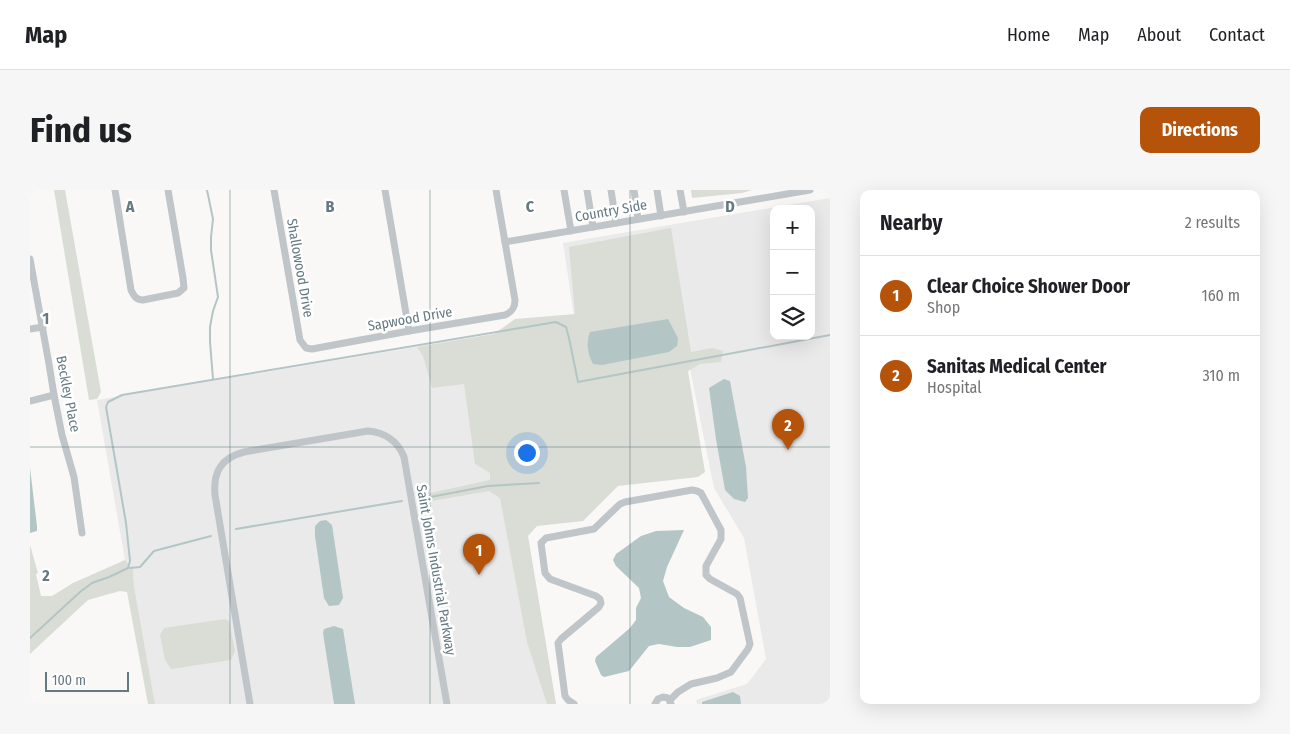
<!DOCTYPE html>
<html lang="en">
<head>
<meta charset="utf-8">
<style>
  :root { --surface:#fff; --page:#f6f6f6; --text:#202124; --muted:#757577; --line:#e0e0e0; --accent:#b45309 }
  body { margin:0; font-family:"Fira Sans Condensed",sans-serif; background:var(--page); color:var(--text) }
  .controls { position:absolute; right:15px; top:15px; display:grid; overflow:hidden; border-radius:10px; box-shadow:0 5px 20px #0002 }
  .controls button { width:45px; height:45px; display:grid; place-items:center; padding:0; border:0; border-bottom:1px solid var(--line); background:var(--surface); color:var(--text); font:25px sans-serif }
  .scale { position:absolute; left:15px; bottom:12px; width:84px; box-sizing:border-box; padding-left:5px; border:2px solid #657980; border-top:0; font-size:14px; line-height:18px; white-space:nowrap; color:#657980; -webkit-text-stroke:4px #fff; paint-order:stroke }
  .you { position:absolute; left:496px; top:262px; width:18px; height:18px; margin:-12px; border:4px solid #fff; border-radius:50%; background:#1a73e8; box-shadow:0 0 0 8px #1a73e833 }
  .badge { display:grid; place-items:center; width:32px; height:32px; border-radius:50%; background:var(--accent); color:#fff; font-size:16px; font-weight:700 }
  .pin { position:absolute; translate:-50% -41px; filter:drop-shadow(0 1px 2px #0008) }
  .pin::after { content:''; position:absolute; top:26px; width:18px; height:15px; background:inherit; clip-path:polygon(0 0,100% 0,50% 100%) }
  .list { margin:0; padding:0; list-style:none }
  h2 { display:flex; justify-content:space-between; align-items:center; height:65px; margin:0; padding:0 20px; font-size:21px }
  h2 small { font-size:16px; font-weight:400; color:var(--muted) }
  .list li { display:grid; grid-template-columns:32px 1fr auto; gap:15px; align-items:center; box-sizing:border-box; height:80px; padding:0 20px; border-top:1px solid var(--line) }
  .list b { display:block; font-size:19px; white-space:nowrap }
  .list p { margin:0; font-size:16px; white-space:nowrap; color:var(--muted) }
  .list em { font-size:16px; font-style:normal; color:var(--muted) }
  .icon { flex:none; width:28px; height:28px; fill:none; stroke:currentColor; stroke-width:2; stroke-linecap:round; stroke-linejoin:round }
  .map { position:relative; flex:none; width:800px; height:514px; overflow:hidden; border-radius:10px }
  header { display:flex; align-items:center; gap:30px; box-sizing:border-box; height:70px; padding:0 25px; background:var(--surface); border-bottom:1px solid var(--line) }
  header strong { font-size:24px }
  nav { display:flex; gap:28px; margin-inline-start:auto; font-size:18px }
  .intro { display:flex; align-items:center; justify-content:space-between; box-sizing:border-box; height:120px; padding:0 30px }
  h1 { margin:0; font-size:35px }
  .button { padding:12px 22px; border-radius:10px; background:var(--accent); color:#fff; font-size:18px; font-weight:700 }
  main { display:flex; gap:30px; padding:0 30px }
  aside { flex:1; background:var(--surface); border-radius:10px; box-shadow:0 5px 20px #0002 }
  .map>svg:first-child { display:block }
  .built { fill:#e9eae9; fill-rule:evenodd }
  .green { fill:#d9ddd5 }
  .water { fill:#b4c5c6 }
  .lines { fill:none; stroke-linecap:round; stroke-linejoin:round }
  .stream { stroke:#b4c5c6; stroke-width:2 }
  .minor { stroke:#bfc5c8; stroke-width:7 }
  .grid { fill:none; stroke:#657980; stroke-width:1; stroke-opacity:0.55 }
  .labels { text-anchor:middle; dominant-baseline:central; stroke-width:5; stroke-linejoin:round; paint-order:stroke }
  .street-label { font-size:14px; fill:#657980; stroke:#fff }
  .grid-label { font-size:16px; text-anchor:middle; font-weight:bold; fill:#657980; stroke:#fff; stroke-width:5; stroke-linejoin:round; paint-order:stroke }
</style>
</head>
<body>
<header>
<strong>Map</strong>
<nav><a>Home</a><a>Map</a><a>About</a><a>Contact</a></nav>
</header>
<div class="intro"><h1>Find us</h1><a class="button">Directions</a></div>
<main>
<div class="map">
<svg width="800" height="514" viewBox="0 0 800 514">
  <rect width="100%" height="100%" fill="#f9f8f6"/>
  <g class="built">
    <path d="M 800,8 L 800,514 L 667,514 L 666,510 L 717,494 L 736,469 L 714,348 L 684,298 L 659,174 L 545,133 L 533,53 ZM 744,19 L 781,19 L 781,146 L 744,146 Z"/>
    <polygon points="464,144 526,514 125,514 104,396 103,381 95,370 67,210"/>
  </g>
  <g class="green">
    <polygon points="24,0 35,0 71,202 67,209 59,210"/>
    <polygon points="661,0 722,0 712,3 662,8"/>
    <polygon points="641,38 661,162 682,158 693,161 691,172 670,174 658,181 675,282 668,287 588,296 553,331 507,336 498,346 526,514 517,514 497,452 470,308 459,301 390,313 391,305 460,290 460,283 445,274 434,194 402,198 393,166 387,157 464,144 485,129 545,124 539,57"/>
    <polygon points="0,355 8,383 6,384 11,406 22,406 43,393 95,370 103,380 104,396 125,514 118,514 97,402 90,401 58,410 0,464"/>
    <polygon points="195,429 199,431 205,461 201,470 141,479 135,470 130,445 134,438"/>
  </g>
  <g class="water">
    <path d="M 638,129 L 648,148 L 647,156 L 639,162 L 572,175 L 563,174 C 557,162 556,154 560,142 Z"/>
    <polygon points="694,189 700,191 716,277 718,308 715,312 704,309 695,300 686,249 679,198"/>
    <polygon points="0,278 7,336 7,341 0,343"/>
    <polygon points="296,330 302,335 313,408 309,415 299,416 294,408 285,346 285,336 290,331"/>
    <polygon points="654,340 637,377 633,391 639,407 654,418 673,427 681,437 681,450 660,457 647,457 629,454 619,456 599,481 574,487 571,485 565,471 566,467 600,438 606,430 606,418 611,408 609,398 586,376 583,370 586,364 611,346 626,341"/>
    <polygon points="304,436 313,439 325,514 304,514 293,443 294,439"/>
    <polygon points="703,502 710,506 711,514 672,514 672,512"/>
  </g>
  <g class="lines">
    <g class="stream">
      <polyline points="177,0 183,29 181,47 181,60 188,107 183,121 180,137 180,152 183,189"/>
      <polyline points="390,309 458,296 509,293"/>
      <polyline points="206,339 372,311"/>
      <polyline points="100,378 110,377 124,361 181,346"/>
      <polyline points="0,448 50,402 62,393 79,387 98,378 100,371 96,333 76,217 78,212 92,205 526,132 536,137 539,148 548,192 800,145"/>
    </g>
    <g class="minor">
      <path d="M 85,0 L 101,100 C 104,106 106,110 113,110 L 148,103 L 154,98 L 153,88 L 138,0"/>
      <path d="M 244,0 L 270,150 L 276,158 L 282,159 L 379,141 L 475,125 C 482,122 485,118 485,110 L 466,0"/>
      <polyline points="355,0 379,141"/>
      <polyline points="534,0 541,41"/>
      <polyline points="557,0 563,37"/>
      <polyline points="581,0 586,33"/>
      <polyline points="604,0 608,29"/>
      <polyline points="627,0 631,26"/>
      <polyline points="650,0 654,22"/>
      <polyline points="475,52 780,0"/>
      <polyline points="0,69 19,174 24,205 32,245 44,287 52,343"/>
      <polyline points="0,139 13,137"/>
      <polyline points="0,211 24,205"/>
      <path d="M 220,514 L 185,305 C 183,282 191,268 214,262 L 338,241 C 354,242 368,251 374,267 L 417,514"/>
      <polyline points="544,514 538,510 535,506 528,453 531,449 569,417 571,413 570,409 566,406 520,389 515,383 511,353 516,348 564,339 590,314 595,312 662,300 667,301 671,303 691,340 691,349 676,376 676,385 680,389 707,404 710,408 720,454 718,459 701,482 687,488 661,494 648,502 640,510"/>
      <polyline points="625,514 628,509 633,507 638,508 641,514"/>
    </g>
  </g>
  <path class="grid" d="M 200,0 L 200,514M 400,0 L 400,514M 600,0 L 600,514M 0,257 L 800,257"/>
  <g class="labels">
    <g class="street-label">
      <text transform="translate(581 21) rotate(-10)">Country Side</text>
      <text transform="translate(270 78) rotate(80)">Shallowood Drive</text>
      <text transform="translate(380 129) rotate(-10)">Sapwood Drive</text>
      <text transform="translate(38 204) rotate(79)">Beckley Place</text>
      <text transform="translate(406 380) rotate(80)">Saint Johns Industrial Parkway</text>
    </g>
  </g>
  <g class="grid-label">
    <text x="100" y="22">A</text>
    <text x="300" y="22">B</text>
    <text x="500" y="22">C</text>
    <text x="700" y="22">D</text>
    <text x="16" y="134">1</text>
    <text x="16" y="391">2</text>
  </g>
</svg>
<div class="controls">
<button>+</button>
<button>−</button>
<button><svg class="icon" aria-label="layers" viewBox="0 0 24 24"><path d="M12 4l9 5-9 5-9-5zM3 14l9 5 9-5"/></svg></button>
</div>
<div class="scale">100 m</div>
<div class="you"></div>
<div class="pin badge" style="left:449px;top:385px">1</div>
<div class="pin badge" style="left:758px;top:260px">2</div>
</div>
<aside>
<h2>Nearby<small>2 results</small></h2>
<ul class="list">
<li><span class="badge">1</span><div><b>Clear Choice Shower Door</b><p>Shop</p></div><em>160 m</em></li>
<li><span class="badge">2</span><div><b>Sanitas Medical Center</b><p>Hospital</p></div><em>310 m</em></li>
</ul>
</aside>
</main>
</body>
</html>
